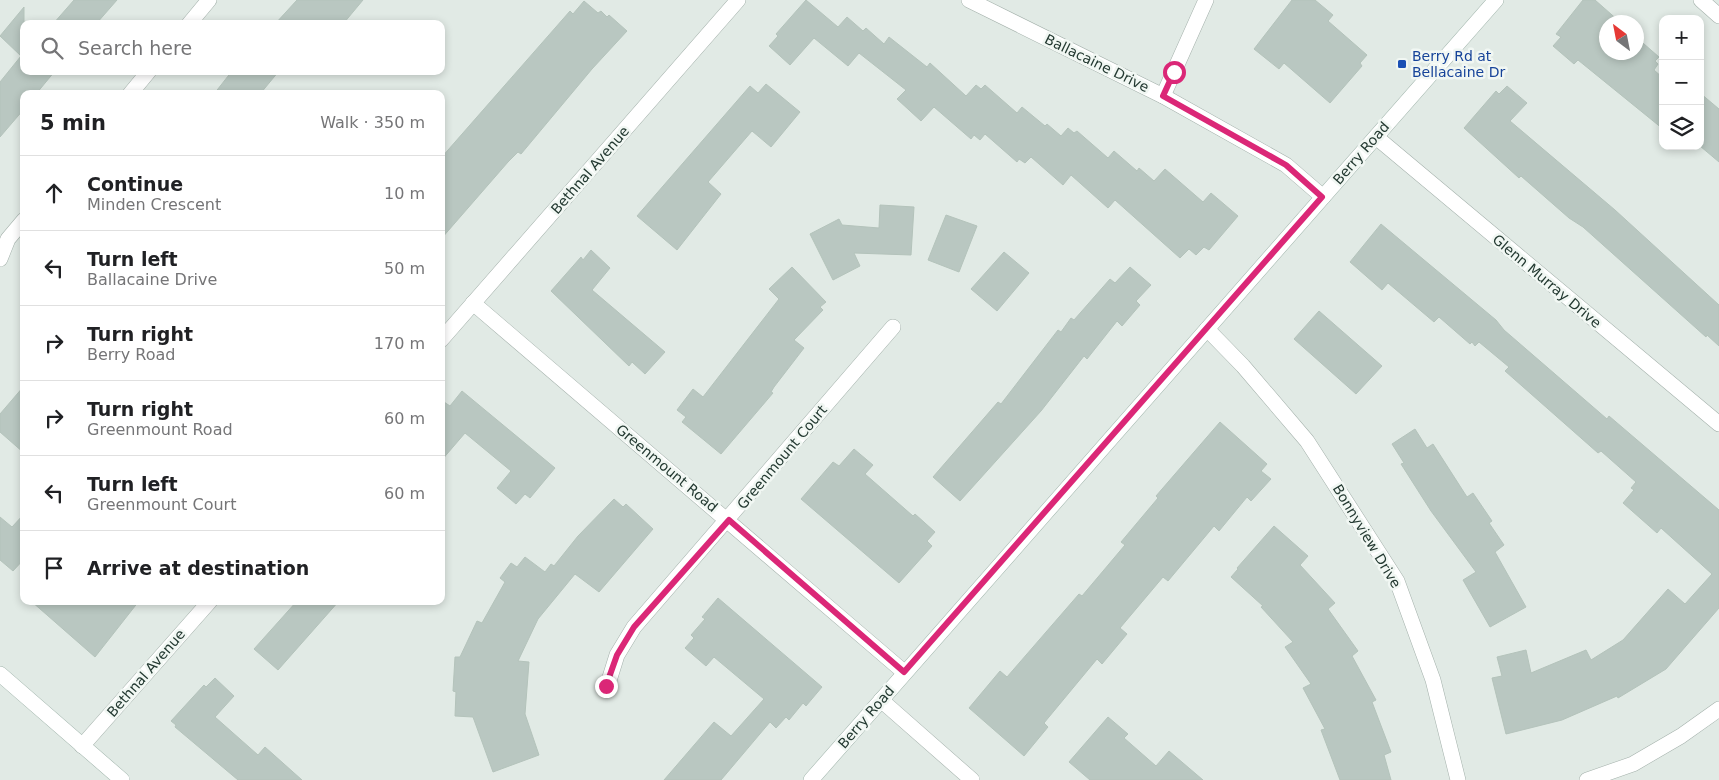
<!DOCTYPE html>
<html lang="en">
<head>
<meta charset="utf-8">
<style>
  :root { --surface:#fff; --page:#f2f2f2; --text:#202124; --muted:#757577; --line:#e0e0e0 }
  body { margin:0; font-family:"DejaVu Sans",sans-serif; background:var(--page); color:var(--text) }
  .controls { position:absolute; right:15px; top:15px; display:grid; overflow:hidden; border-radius:10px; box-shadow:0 2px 8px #0003 }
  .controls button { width:45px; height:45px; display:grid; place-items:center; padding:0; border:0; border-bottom:1px solid var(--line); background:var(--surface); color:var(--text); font:25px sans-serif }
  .compass { position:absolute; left:1599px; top:15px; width:45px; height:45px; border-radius:50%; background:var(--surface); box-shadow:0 2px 8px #0003; rotate:328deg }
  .stop { position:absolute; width:15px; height:15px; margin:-11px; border:4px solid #db2777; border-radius:50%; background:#fff }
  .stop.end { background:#db2777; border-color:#fff; box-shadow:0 1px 5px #0008 }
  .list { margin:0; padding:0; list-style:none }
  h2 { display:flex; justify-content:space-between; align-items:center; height:65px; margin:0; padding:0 20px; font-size:21px }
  h2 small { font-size:16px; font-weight:400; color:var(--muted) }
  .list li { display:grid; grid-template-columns:32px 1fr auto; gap:15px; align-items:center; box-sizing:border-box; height:75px; padding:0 20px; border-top:1px solid var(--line) }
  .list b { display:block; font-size:19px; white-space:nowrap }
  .list p { margin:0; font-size:16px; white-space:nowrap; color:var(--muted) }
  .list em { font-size:16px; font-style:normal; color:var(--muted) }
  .icon { flex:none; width:28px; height:28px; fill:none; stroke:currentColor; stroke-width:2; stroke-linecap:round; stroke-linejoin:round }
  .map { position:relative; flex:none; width:1719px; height:780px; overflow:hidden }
  .search { position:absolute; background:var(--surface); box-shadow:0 2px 8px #0003; left:20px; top:20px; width:425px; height:55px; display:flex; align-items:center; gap:12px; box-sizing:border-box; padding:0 18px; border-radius:10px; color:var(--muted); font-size:19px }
  .panel { position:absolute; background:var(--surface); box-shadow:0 2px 8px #0003; left:20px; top:90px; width:425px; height:515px; border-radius:10px }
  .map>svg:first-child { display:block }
  .building { fill:#b9c7c1; stroke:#b4c3bb }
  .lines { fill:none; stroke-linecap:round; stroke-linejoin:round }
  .street-casing { stroke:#a4b1ab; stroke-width:16 }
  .secondary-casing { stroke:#a1b5ac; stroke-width:16 }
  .street { stroke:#fff; stroke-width:15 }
  .secondary { stroke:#fff; stroke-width:15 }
  .route { stroke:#db2777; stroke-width:6 }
  .transit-dot { fill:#1a4fb4; stroke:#f1f7f3; stroke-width:2 }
  .labels { text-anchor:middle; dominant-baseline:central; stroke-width:5; stroke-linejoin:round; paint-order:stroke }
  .transit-label { font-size:14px; fill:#164399; stroke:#f1f7f3; text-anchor:start }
  .street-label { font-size:14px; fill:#233931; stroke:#f1f7f3 }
</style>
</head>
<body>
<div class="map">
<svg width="1719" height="780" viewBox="0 0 1719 780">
  <rect width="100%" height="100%" fill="#e1eae5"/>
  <g class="building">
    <polygon points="74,0 117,0 96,24 53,24"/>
    <polygon points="297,0 363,0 343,24 275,24"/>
    <polygon points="806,0 838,27 847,17 863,31 866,28 884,44 889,37 927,67 930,63 966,96 976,85 981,89 985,85 1017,113 1022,107 1045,126 1047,124 1061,136 1068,128 1074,133 1077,131 1108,158 1114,151 1137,171 1139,168 1154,181 1165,169 1203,202 1211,193 1238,216 1209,250 1204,247 1196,255 1189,249 1180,258 1115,200 1108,208 1071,175 1063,185 1031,157 1025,163 1019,159 1017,162 985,134 980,140 974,135 971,139 934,107 921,121 897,99 906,90 859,53 848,66 814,38 790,65 769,46 778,36 776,34"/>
    <polygon points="1292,0 1315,0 1333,15 1328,21 1367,55 1360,63 1362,66 1330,103 1284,63 1279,69 1254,49"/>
    <polygon points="1583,0 1595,0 1620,22 1606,22 1606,52 1636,52 1636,37 1659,57 1655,61 1658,64 1654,70 1663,78 1663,129 1578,60 1574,64 1553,46 1561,37 1556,34"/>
    <polygon points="584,1 598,13 601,11 607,17 609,15 627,31 592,69 521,154 518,152 508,162 441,239 441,158 570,11 573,14"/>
    <polygon points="24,7 24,71 55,71 36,94 24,94 24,109 0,137 0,82 21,56 0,36"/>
    <polygon points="232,71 279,71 260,94 214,94"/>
    <polygon points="766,84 800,112 771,147 752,131 708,182 721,194 677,250 637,216 750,86 758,93"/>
    <polygon points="1507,86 1527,103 1510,121 1615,210 1719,305 1719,346 1707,335 1706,337 1583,227 1569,218 1521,176 1519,178 1464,128 1496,91 1499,94"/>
    <polygon points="1700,93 1719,109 1719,162 1700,146"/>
    <polygon points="880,205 914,207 911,255 854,253 860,266 833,280 810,234 839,219 842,225 879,228"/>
    <polygon points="946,215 977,226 959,272 928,260"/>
    <polygon points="1381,224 1496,320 1504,330 1607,419 1609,416 1719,510 1719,608 1666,669 1618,698 1617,696 1562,720 1506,734 1492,678 1502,676 1497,657 1526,650 1531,673 1586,650 1591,660 1623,640 1668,589 1685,604 1712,574 1661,528 1657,533 1623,503 1634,490 1631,488 1636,482 1601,451 1598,453 1505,371 1509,367 1479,342 1475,346 1472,342 1470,344 1439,317 1434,322 1388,283 1382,290 1350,262"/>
    <polygon points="591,250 610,268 592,290 665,352 645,374 632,362 629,366 551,291 581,257 583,260"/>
    <polygon points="1004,252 1029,273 997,311 971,289"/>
    <polygon points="792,267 826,302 820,307 823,310 794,340 804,348 774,387 771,392 773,393 721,454 682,422 686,417 677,410 693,389 703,397 779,299 769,289"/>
    <polygon points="1130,267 1151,285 1136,301 1140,305 1122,326 1117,321 1087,359 1084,356 1041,411 960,501 933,477 998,402 1001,404 1058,330 1061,332 1071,318 1074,320 1110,279 1115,283"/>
    <polygon points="1319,311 1382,366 1356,394 1294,339"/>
    <polygon points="24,386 24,453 0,432 0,414"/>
    <polygon points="462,391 555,468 530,498 525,494 516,504 497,488 511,471 465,433 441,461 441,400 450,406"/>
    <polygon points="1220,422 1267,464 1261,471 1271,479 1251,501 1247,497 1219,531 1214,526 1168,581 1163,577 1120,628 1127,634 1102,664 1097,659 1044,723 1048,727 1024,756 969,708 1000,671 1007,677 1079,594 1082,596 1125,545 1121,542 1158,498 1156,496"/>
    <polygon points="1415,429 1427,448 1433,444 1467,497 1473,493 1492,521 1489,523 1504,545 1495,552 1526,607 1490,627 1463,580 1476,572 1431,511 1401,464 1404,463 1392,444"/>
    <polygon points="854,449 873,465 865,474 913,516 915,514 935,532 927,541 932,546 899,583 801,499 833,462 839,466"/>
    <polygon points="614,499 623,507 626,504 653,529 599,592 575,574 538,619 518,661 529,662 525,714 539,755 493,772 473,717 455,716 456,692 453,691 455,657 460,657 477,621 482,623 505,582 500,578 511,563 517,567 525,557 545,572 551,564 554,566 578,536"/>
    <polygon points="24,514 24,559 13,571 0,560 0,517 12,527"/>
    <polygon points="1274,526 1308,556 1300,565 1335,603 1328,609 1358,651 1352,656 1376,700 1372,702 1391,752 1384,755 1391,780 1340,780 1321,730 1325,729 1303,688 1311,684 1285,647 1293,642 1261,607 1263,606 1231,577 1238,569 1237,568"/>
    <polygon points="718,598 822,687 806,706 803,703 789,720 786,717 776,728 770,722 721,780 664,780 714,722 731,736 764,699 714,657 706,666 685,648 694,638 691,635 705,619 702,617"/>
    <polygon points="31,601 139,601 95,657"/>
    <polygon points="297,601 339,601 278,670 254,649"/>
    <polygon points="215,678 234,696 215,717 258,755 265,747 302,780 238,780 175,727 176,725 171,721 204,685 206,687"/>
    <polygon points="1108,717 1128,734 1124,738 1156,766 1169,751 1203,780 1090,780 1069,762"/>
  </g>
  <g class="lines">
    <g class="street-casing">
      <g id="street">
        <polyline points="969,0 1163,96 1286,165 1323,197"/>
        <polyline points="1701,0 1719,16"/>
        <polyline points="189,24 209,0"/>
        <polyline points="130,94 149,71"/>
        <polyline points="1163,96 1206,0"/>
        <polyline points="1376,137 1719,424"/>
        <polyline points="0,259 8,239 24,220"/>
        <polyline points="473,303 904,672"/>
        <polyline points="1207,329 1243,366 1307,441 1397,581 1433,680 1458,780"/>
        <polyline points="441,340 738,0"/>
        <polyline points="607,687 617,655 634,627 893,327"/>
        <polyline points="881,700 972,780"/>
        <polyline points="82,746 210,601"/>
        <polyline points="1587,780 1633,764 1681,736 1719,709"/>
      </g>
    </g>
    <g class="secondary-casing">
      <g id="secondary">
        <polyline points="0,674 122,780"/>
        <polyline points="811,780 1496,0"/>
      </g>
    </g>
    <use href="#street" class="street"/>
    <use href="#secondary" class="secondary"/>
  </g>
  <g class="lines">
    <polyline class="route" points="606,686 617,655 634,627 729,520 904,672 1322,197 1286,165 1163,96 1174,72"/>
  </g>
  <rect class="transit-dot" x="1397" y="59" width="10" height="10" rx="2.5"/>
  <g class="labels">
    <g class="transit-label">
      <text x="1412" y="56">Berry Rd at<tspan x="1412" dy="16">Bellacaine Dr</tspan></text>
    </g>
    <g class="street-label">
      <text transform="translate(1097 63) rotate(26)">Ballacaine Drive</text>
      <text transform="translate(1361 153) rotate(-49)">Berry Road</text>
      <text transform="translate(590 170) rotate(-49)">Bethnal Avenue</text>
      <text transform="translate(1547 281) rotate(40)">Glenn Murray Drive</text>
      <text transform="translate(782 457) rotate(-50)">Greenmount Court</text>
      <text transform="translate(667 468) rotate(40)">Greenmount Road</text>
      <text transform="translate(1367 536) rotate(59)">Bonnyview Drive</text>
      <text transform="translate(146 673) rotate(-49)">Bethnal Avenue</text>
      <text transform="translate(866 717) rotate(-49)">Berry Road</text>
    </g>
  </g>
</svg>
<div class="controls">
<button>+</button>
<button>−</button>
<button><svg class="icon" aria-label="layers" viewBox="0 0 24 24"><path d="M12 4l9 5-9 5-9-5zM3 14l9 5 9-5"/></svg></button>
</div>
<svg class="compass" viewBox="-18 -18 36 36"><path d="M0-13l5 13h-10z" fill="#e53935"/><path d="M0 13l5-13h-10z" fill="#757577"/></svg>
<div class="stop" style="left:1174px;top:72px"></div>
<div class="stop end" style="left:606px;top:686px"></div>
<div class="search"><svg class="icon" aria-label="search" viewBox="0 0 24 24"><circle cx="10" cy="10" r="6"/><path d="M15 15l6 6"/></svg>Search here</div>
<section class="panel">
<h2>5 min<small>Walk · 350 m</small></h2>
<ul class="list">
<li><svg class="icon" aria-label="ahead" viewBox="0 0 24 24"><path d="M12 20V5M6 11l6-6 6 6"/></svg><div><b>Continue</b><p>Minden Crescent</p></div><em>10 m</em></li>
<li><svg class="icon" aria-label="left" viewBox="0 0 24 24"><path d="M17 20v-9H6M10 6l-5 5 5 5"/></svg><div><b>Turn left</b><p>Ballacaine Drive</p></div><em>50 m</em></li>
<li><svg class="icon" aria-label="right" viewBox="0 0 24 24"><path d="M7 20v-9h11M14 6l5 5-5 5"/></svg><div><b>Turn right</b><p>Berry Road</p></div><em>170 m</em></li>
<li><svg class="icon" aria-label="right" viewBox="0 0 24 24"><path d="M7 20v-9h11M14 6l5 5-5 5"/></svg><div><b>Turn right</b><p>Greenmount Road</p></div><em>60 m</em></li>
<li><svg class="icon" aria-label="left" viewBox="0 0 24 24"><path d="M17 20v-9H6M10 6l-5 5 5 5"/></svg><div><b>Turn left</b><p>Greenmount Court</p></div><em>60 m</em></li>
<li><svg class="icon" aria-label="arrive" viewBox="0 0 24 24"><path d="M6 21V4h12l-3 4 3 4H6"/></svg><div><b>Arrive at destination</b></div></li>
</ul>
</section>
</div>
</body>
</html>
